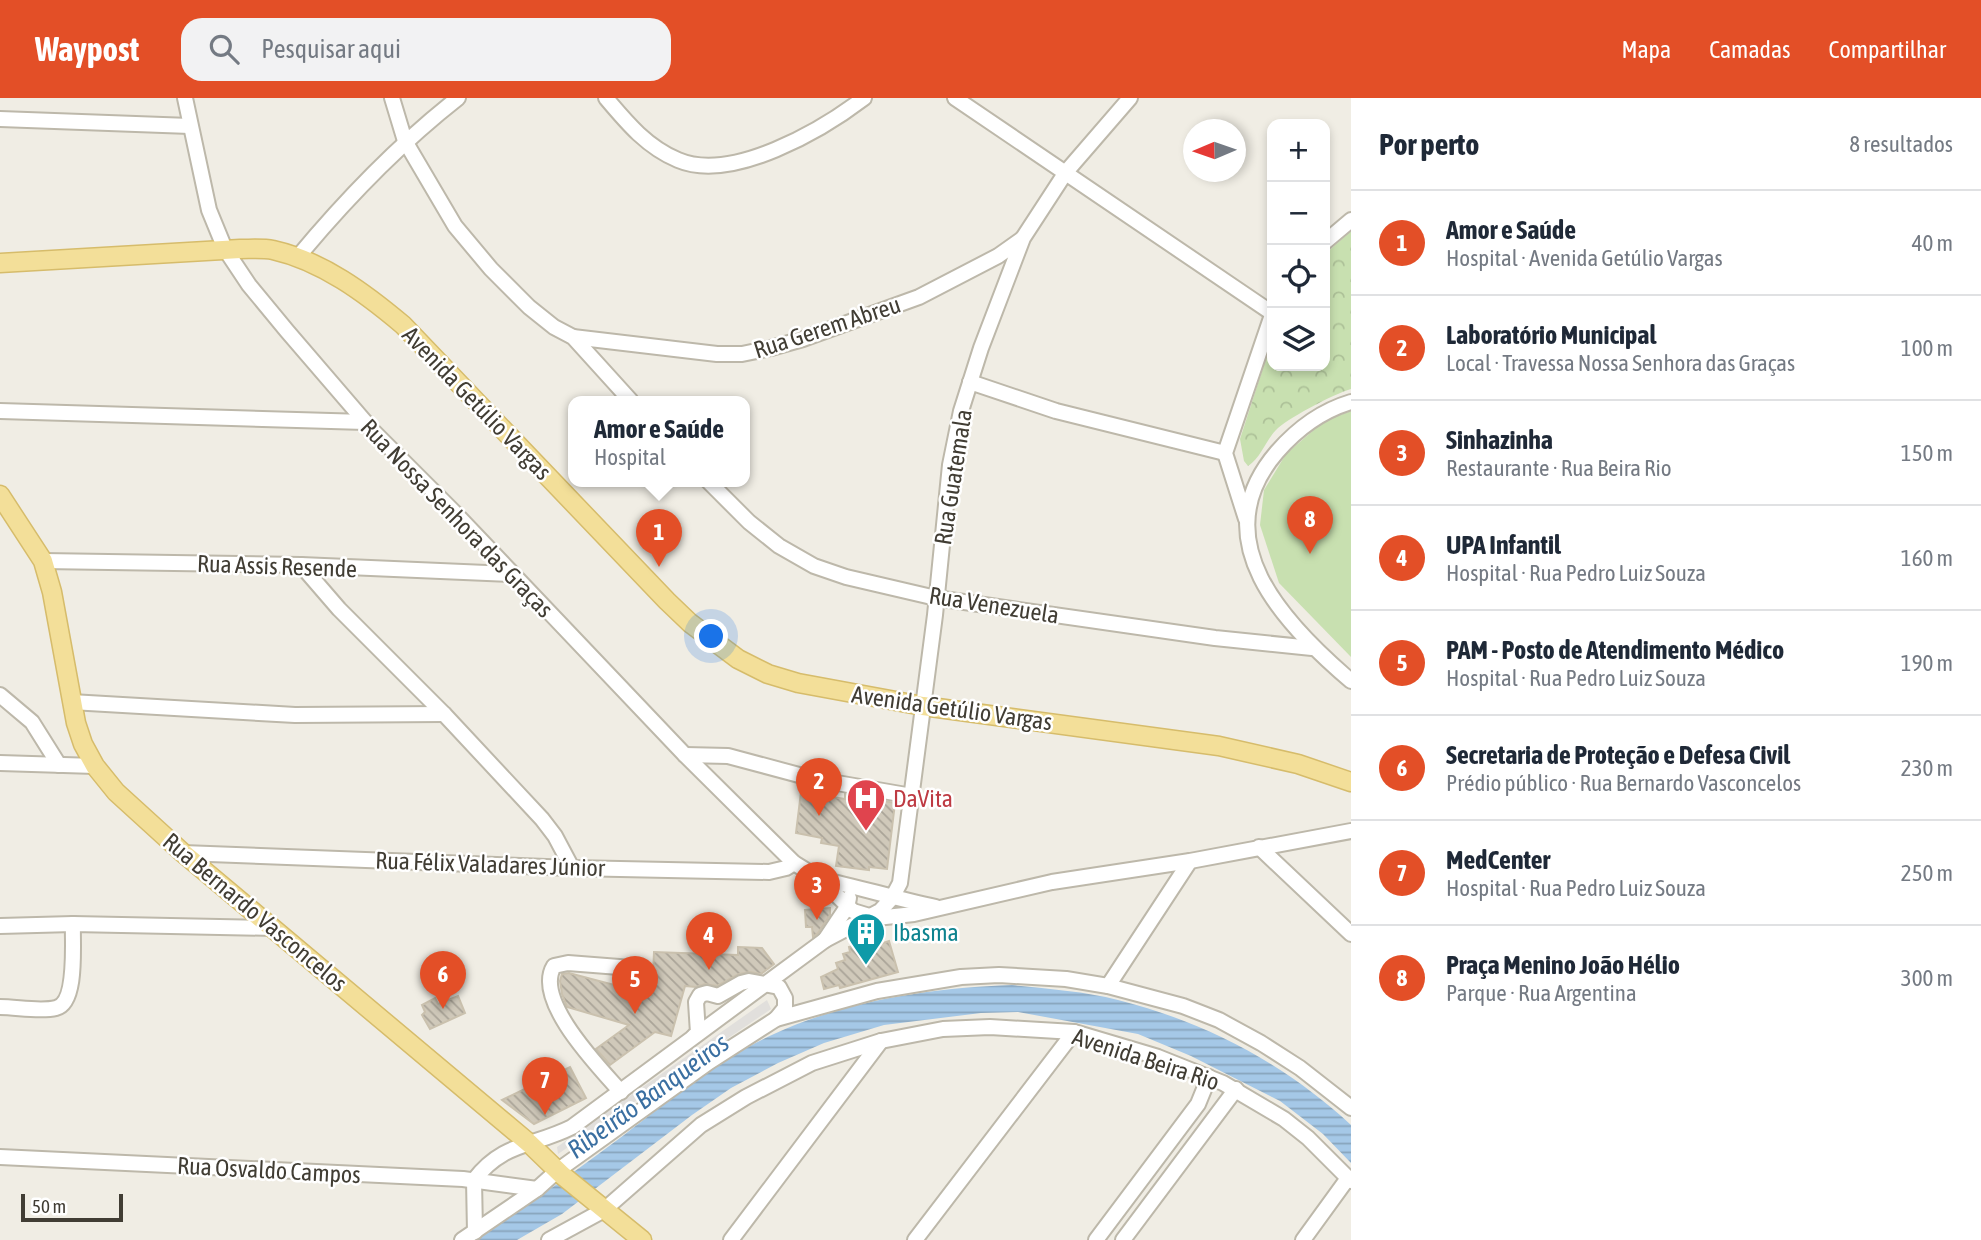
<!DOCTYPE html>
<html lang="pt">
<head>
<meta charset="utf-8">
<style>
  :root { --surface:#fff; --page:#f2f2f3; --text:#1f2937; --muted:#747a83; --line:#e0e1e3; --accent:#e34f27 }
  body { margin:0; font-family:"Asap Condensed",sans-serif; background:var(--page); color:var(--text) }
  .controls { position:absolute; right:21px; top:21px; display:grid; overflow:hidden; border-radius:14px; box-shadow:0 4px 10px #0003 }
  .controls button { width:63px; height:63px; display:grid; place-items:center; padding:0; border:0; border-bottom:2px solid var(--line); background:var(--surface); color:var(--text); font:35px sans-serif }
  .compass { position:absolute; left:1183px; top:21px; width:63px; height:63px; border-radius:50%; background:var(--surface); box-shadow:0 4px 10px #0003; rotate:268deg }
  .scale { position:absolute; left:21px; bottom:18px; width:102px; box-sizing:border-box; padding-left:7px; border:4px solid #413d34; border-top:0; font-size:19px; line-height:24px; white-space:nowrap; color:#413d34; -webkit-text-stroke:5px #fff; paint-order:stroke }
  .you { position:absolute; left:712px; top:539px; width:24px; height:24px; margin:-18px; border:5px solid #fff; border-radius:50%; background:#1a73e8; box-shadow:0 0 0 10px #1a73e833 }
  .badge { display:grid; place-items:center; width:46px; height:46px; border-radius:50%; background:var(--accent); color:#fff; font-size:23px; font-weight:700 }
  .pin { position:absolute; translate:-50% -58px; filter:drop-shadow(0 2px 4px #0008) }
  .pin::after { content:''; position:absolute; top:37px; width:24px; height:21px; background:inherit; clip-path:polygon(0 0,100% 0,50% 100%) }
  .popup { position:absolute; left:568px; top:298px; width:182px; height:91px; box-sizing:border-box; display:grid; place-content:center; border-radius:14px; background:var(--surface); filter:drop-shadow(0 2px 5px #0005); font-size:23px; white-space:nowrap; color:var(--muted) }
  .popup b { font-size:26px; color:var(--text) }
  .popup::after { content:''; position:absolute; left:50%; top:100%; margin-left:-14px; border:14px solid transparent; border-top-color:var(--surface) }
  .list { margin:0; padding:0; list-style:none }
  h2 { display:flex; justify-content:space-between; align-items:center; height:91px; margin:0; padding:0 28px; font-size:30px }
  h2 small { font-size:23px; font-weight:400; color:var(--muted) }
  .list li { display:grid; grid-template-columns:46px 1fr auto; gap:21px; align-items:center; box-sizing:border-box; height:105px; padding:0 28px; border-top:2px solid var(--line) }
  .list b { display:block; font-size:26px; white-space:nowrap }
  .list p { margin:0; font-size:23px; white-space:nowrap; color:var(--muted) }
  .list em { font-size:23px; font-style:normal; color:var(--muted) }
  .icon { flex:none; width:38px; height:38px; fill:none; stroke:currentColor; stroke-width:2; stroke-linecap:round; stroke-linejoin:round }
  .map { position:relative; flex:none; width:1351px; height:1142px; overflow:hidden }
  header { display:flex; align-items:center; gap:42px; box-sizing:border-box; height:98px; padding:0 35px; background:var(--accent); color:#fff }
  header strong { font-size:33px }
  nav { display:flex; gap:38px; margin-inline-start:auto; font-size:24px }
  .search { width:490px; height:63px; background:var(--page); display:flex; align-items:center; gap:18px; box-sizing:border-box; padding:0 24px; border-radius:21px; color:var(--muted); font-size:26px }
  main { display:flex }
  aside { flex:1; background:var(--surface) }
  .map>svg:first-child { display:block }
  .forest { fill:url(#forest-crowns) }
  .green { fill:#c8e0b0 }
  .parking { fill:#e1dfdc }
  .water { fill:url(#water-rules) }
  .building { fill:url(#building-back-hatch); stroke:#cac1ae; stroke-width:2 }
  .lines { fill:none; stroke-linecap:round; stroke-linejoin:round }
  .minor-casing { stroke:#bdb8aa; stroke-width:18 }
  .major-casing { stroke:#d6bc6b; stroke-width:21 }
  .minor { stroke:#fff; stroke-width:14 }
  .major { stroke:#f3df99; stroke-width:18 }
  .labels { text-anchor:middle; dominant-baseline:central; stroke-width:5; stroke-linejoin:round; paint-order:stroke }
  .street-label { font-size:24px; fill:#413d34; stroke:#fff }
  .health-label { font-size:24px; fill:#be3a42; stroke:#fff; text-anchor:start }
  .culture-label { font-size:24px; fill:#0d838f; stroke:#fff; text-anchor:start }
  .water-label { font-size:26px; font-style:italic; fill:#3a6fa1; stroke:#fff }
</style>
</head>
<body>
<header>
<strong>Waypost</strong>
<div class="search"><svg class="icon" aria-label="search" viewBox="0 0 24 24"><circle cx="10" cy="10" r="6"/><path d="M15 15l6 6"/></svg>Pesquisar aqui</div>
<nav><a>Mapa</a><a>Camadas</a><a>Compartilhar</a></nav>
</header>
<main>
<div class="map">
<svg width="1351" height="1142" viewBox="0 0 1351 1142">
  <defs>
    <pattern id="forest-crowns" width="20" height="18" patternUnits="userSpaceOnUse" patternTransform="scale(1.75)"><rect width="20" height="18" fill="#c8e0b0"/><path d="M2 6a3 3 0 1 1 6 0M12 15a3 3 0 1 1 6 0" fill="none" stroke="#adc198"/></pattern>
    <pattern id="water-rules" width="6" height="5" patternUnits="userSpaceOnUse" patternTransform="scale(1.75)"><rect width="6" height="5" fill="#a5c8e7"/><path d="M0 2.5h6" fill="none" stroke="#88a4bc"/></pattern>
    <pattern id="building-back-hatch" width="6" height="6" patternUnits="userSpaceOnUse" patternTransform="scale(1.75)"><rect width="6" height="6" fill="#d0c9ba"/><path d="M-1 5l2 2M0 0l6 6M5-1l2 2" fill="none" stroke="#aaa498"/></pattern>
  </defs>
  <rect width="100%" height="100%" fill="#f0ede4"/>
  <path class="forest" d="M 1351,133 L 1351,291 C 1332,297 1294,317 1278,330 C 1266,341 1262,359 1248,368 L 1244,363 L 1240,341 L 1272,242 L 1272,268 L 1325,268 L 1325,156 Z"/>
  <polygon class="green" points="1351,313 1351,559 1279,485 1260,427 1264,392 1286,356 1324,323"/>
  <polygon class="parking" points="767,902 771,911 558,1056 557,1049"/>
  <path class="water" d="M 1012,887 C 1047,891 1084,893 1118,902 C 1206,924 1285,966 1351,1027 L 1351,1065 L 1323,1036 L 1280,1003 L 1191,958 L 1138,936 L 1018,914 L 981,915 L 884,927 L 824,945 L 778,965 L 731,990 L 692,1017 L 562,1116 L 517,1142 L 477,1142 C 527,1108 576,1073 624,1037 C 671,1001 720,961 774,936 C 848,902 932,890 1012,887 Z"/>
  <g class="building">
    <polygon points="801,694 845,701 845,696 895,705 887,771 869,769 869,772 836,768 839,748 821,745 822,740 796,735"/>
    <polygon points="830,810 830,817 818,835 813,839 812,829 806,829 805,812"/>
    <polygon points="875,842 877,847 889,843 898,874 840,890 839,887 824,891 821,879 838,871 836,865 845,862 843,856 850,854 849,849"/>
    <polygon points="738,849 762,850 774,866 761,876 750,874 739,876 717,888 705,886 696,889 685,888 671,938 655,934 610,967 596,951 629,927 567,909 562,896 560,883 562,876 569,875 652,897 654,854 738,857"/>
    <polygon points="458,898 465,915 430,931 422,917 425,914 422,907 435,900 438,906"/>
    <polygon points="570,969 586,1000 534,1026 502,1002"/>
  </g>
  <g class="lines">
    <g class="minor-casing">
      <g id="minor">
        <polyline points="185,0 209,112 225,151 249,187 287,233 373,333 454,414 685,657 794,765 820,781 853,813 876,820 914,816 1052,784 1190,763 1351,733"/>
        <polyline points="392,0 405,43 455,128 491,171 529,209 554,229 573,239 631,303"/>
        <path d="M 606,0 C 627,25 647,49 678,62 C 732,85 822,32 864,0"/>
        <polyline points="955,0 1272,215"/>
        <polyline points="0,21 190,28"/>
        <polyline points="1325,144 1351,122"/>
        <path d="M 297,160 C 346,101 398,47 458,0"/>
        <polyline points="573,239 717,256 742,256 771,250 803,241 919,199 998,158 1022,141"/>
        <polyline points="970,284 1056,313 1225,355"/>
        <path d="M 1351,304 C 1321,313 1297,331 1277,354 C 1202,441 1284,526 1351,583"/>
        <polyline points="0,313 365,324"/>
        <polyline points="708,383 749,424 779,448 814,468 846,479 936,500 1215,540 1312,550"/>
        <polyline points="1246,421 1225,355 1272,217"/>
        <polyline points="43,463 301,467 511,476"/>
        <polyline points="301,467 339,511 444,616 542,721 555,738 572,770"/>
        <polyline points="0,597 32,624 59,667"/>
        <polyline points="71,604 295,617 444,616"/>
        <polyline points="685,657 728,658 814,681 912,698"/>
        <polyline points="0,665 95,668"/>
        <polyline points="1259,749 1351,836"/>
        <polyline points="183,755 572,770 769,774 786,770 794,765"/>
        <path d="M 820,781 C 859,789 896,801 936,809"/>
        <polyline points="0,828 73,826 273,830"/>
        <polyline points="825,842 847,809 849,800"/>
        <polyline points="1108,888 1190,763"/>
        <path d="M 0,909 C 17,909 40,914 56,910 C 78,905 72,844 73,826"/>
        <polyline points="694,938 698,935 696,904 700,897 707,895 718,898 741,885 749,883 779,889 785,900 785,910 776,921"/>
        <path d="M 621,994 C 599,969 533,902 554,868 L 568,865 L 632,870"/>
        <polyline points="0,1059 463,1081 537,1091"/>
        <path d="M 475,1134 L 474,1082 C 503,1044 532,1049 572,1029 L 825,842 L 880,813 L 892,800 L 900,785 L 935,517 L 950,367 L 961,313 L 981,250 L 1023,140 L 1066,74 L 1130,0"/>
        <polyline points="462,1142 537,1091 557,1073 709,964 776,921 877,893 961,879 999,877 1066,881 1108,888 1183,908 1219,922 1261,945 1300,970 1351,1010"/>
        <polyline points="549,1142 604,1112 701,1027 746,999 812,965 881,943 943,931 990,929 1074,934 1158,959 1223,985 1284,1021 1308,1040 1351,1083"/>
        <polyline points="731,1142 881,943"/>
        <polyline points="915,1142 1074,934"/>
        <polyline points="1096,1142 1198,1006 1209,979"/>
        <polyline points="1123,1142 1236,991"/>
        <polyline points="1303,1142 1348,1080"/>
      </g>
    </g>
    <g class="major-casing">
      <g id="major">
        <path d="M 0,165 L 240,151 C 251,151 263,150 273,152 C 322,163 365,195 403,227 L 667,503 L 690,525 L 738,561 L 768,576 L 798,585 L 923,608 L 1219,648 L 1298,666 L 1351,684"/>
        <polyline points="0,397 43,463 52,494 76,625 83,646 95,668 116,694 183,755 530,1046 562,1077 642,1142"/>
      </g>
    </g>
    <use href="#minor" class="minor"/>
    <use href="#major" class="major"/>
  </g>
  <defs>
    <g id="hospital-pin" transform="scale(2.0125)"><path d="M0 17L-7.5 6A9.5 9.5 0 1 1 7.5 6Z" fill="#e0444e" stroke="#fff"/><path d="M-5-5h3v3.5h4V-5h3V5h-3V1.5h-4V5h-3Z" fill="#fff"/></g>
    <g id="building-pin" transform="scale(2.0125)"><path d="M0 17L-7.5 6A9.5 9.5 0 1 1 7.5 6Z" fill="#0f9aa8" stroke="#fff"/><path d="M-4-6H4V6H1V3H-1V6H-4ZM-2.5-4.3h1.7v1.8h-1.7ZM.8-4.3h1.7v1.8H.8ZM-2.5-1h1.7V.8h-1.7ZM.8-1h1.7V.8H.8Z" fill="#fff"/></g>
  </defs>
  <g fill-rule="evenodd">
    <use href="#hospital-pin" x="866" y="700"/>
    <use href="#building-pin" x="866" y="834"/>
  </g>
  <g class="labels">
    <g class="street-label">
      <text transform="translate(827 229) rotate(-18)">Rua Gerem Abreu</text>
      <text transform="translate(477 305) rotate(46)">Avenida Getúlio Vargas</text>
      <text transform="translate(953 379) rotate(-81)">Rua Guatemala</text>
      <text transform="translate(457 420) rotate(46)">Rua Nossa Senhora das Graças</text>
      <text transform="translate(277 468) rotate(2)">Rua Assis Resende</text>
      <text transform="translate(994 507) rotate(9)">Rua Venezuela</text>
      <text transform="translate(952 610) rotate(8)">Avenida Getúlio Vargas</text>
      <text transform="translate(490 766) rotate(2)">Rua Félix Valadares Júnior</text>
      <text transform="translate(255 814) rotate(40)">Rua Bernardo Vasconcelos</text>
      <text transform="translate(1146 961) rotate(18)">Avenida Beira Rio</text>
      <text transform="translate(269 1072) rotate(3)">Rua Osvaldo Campos</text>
    </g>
    <g class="health-label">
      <text x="893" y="700">DaVita</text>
    </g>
    <g class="culture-label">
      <text x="893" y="834">Ibasma</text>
    </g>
    <g class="water-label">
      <text transform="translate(648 998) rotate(-36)">Ribeirão Banqueiros</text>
    </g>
  </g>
</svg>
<div class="controls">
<button>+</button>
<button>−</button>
<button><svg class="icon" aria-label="locate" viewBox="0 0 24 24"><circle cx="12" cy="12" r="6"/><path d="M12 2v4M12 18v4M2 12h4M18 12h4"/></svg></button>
<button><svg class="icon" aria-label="layers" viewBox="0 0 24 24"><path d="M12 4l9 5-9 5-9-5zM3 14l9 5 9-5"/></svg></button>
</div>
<svg class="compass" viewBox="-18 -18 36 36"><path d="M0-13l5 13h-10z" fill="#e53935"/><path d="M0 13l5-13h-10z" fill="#747a83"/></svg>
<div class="scale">50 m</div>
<div class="you"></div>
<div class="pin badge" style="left:659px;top:469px">1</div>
<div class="popup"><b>Amor e Saúde</b>Hospital</div>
<div class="pin badge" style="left:819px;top:718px">2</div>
<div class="pin badge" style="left:817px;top:822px">3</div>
<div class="pin badge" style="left:709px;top:872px">4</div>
<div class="pin badge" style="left:635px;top:916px">5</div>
<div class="pin badge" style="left:443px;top:911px">6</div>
<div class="pin badge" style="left:545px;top:1017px">7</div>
<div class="pin badge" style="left:1310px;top:456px">8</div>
</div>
<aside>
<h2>Por perto<small>8 resultados</small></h2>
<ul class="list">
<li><span class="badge">1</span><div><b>Amor e Saúde</b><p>Hospital · Avenida Getúlio Vargas</p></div><em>40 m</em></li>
<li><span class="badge">2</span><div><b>Laboratório Municipal</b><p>Local · Travessa Nossa Senhora das Graças</p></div><em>100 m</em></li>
<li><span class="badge">3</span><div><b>Sinhazinha</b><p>Restaurante · Rua Beira Rio</p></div><em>150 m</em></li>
<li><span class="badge">4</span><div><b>UPA Infantil</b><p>Hospital · Rua Pedro Luiz Souza</p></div><em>160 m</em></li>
<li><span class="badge">5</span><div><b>PAM - Posto de Atendimento Médico</b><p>Hospital · Rua Pedro Luiz Souza</p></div><em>190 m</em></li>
<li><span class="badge">6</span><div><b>Secretaria de Proteção e Defesa Civil</b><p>Prédio público · Rua Bernardo Vasconcelos</p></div><em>230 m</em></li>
<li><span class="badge">7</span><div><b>MedCenter</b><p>Hospital · Rua Pedro Luiz Souza</p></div><em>250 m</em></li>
<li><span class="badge">8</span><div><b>Praça Menino João Hélio</b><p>Parque · Rua Argentina</p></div><em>300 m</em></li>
</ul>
</aside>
</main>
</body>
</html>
